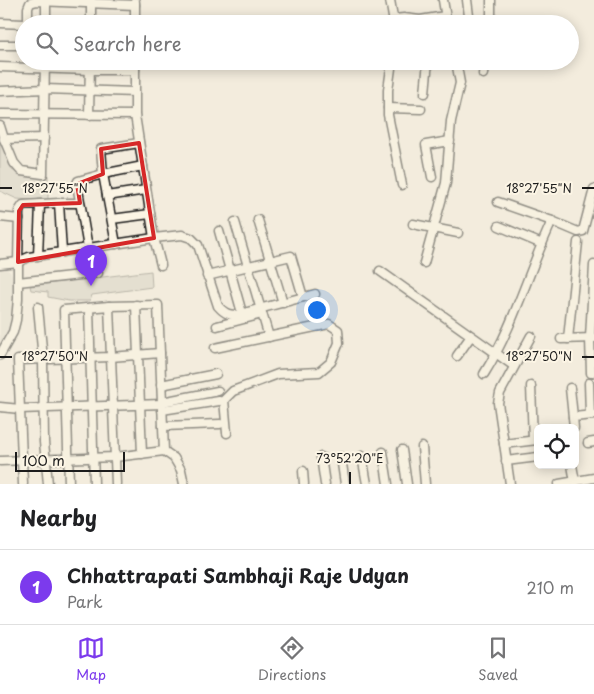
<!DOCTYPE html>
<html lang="en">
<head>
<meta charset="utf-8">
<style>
  :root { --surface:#fff; --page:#f2f2f2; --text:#202124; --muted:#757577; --line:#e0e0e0; --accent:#7c3aed }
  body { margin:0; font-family:"Playpen Sans",sans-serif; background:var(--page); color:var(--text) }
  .controls { position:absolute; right:15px; bottom:15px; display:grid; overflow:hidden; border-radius:8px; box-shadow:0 2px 12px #0003 }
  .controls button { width:45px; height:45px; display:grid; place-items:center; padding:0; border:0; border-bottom:1px solid var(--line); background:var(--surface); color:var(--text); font:25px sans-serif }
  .scale { position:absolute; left:15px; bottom:12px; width:110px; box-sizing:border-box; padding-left:5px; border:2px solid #1c1c1c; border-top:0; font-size:14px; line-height:18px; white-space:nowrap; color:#1c1c1c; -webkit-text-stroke:4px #fcf5e5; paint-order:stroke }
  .you { position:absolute; left:316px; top:309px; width:18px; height:18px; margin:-12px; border:4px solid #fff; border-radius:50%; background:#1a73e8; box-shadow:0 0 0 8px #1a73e833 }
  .badge { display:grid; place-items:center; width:32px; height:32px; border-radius:50%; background:var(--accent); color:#fff; font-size:16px; font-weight:700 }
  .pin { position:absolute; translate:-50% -41px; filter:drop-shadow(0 1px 2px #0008) }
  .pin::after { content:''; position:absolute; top:26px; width:18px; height:15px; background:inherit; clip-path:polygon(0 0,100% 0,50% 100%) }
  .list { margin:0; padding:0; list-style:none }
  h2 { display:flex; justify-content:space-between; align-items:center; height:65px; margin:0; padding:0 20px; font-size:21px }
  h2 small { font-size:16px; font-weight:400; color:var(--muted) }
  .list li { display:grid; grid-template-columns:32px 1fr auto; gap:15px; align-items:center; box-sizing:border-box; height:75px; padding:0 20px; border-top:1px solid var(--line) }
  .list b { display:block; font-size:19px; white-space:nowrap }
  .list p { margin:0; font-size:16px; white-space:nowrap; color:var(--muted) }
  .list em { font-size:16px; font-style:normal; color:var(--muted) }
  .icon { flex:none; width:28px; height:28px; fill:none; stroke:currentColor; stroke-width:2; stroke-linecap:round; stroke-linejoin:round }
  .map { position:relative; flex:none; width:594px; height:484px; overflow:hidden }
  .search { position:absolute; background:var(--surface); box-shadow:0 2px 12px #0003; left:15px; right:15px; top:15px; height:55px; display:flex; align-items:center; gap:12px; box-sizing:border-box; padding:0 18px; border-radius:28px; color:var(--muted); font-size:19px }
  .sheet { height:140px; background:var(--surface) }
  nav { display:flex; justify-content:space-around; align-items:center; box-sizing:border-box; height:70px; border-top:1px solid var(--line); background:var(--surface); font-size:14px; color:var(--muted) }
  nav a { display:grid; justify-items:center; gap:2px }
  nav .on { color:var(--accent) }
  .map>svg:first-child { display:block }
  .built { fill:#e3ddcf }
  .green { fill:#d3cec1; stroke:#78756e }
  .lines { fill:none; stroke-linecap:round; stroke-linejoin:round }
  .minor-casing { stroke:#1c1c1c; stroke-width:11 }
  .minor { stroke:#fcf5e5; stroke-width:8 }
  .marked { fill:none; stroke:#d62828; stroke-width:4; stroke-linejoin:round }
  .ticks { fill:none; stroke:#1c1c1c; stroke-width:2 }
  .ticks-label { font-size:12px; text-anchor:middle; fill:#1c1c1c; stroke:#fcf5e5; stroke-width:4; stroke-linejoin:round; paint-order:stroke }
</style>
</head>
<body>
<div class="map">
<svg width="594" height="484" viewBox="0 0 594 484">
  <rect width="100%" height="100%" fill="#f3ecdd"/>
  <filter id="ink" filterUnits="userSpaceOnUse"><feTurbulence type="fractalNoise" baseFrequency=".02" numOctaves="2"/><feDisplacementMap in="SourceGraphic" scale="10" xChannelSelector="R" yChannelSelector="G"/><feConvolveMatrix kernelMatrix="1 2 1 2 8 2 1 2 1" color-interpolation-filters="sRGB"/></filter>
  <g filter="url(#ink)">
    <polygon class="built" points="6,268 15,278 15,308 4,342 0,348 0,269"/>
    <g class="green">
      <polygon points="0,135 12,170 24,176 48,176 48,201 17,199 0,191"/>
      <polygon points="151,271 152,287 92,295 90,301 69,301 48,297 48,292 31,290 30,286"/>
    </g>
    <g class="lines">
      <g class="minor-casing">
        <g id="minor">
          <polyline points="390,0 394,23"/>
          <polyline points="443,0 447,24"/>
          <polyline points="467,0 470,24"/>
          <polyline points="394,19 404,18 420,20 445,16"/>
          <polyline points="0,23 24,24"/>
          <polyline points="28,24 28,8 30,3 37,1 135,5"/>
          <polyline points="46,24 46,0"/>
          <polyline points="91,24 91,0"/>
          <polyline points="135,24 135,2"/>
          <polyline points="491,24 491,0"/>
          <polyline points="0,45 24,45"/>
          <polyline points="135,61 135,115 154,238 161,265"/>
          <polyline points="392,61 388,90 388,115 402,185"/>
          <polyline points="0,67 90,70 135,70"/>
          <polyline points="483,74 485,61"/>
          <polyline points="0,91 45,89 135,92"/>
          <polyline points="425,93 428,61"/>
          <polyline points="388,108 421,109"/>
          <polyline points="0,114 135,115"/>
          <polyline points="89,115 90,61"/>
          <polyline points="0,126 4,139 44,138"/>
          <polyline points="4,139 14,163 21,171 43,174 45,61"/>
          <polyline points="432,177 426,145 450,141"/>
          <polyline points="107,196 146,190"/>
          <polyline points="498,202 552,221"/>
          <path d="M 59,203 L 23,205 L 19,211 L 18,262 L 29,257 L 154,238 L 182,235 L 191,238 L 198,245 L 218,306 C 225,314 230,316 240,314 L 315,294"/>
          <polyline points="0,217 19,219"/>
          <polyline points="112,219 150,214"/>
          <polyline points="258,220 283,303"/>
          <polyline points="235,222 269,337"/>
          <polyline points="413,224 458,233"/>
          <polyline points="499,226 542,244"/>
          <polyline points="219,231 242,313"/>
          <polyline points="116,244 103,174 101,149 139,143"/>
          <polyline points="88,248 77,184 78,181 103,174 143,166"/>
          <polyline points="62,252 59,203 80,203"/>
          <polyline points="38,256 40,204"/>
          <polyline points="424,263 446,183 451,121 460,83 456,61"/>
          <polyline points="0,264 18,262 18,299 16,320 13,332 0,355"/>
          <polyline points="380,271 514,366"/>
          <polyline points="207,276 291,256 303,297"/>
          <polyline points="18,282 98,273"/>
          <polyline points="136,305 142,454"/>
          <polyline points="109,306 116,484"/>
          <polyline points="38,307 43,359 44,442 48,484"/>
          <polyline points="89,308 94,484"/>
          <polyline points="217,326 262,314"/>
          <polyline points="561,339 594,338"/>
          <polyline points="568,339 578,242"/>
          <polyline points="215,348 329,324 338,330 339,343 331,362 319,372 278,374 233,391 224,400 227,433"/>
          <polyline points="457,356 471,336"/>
          <polyline points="591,373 590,338 594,265"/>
          <path d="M 484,374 C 514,326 528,272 552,221 L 578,232 L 583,231 L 594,189"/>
          <polyline points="589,383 590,415"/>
          <polyline points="161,385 216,374"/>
          <polyline points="531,386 533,440"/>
          <polyline points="570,388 573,417"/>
          <polyline points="162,402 218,391"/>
          <polyline points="0,407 20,409 162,404"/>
          <polyline points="162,410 219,401"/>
          <polyline points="163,426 220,424"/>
          <polyline points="574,428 573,417 594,415"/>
          <polyline points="588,443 594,442"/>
          <polyline points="504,444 537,440"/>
          <polyline points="422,447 425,484"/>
          <polyline points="402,450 407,484"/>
          <polyline points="383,452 388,484"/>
          <polyline points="362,456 367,484"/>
          <polyline points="321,457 325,484"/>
          <polyline points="341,457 345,484"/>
          <polyline points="0,461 115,457 164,451 174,458 181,470 184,484"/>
          <polyline points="506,461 538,457"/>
          <polyline points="572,465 575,482"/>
          <polyline points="303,471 304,484"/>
          <polyline points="23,484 18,360 111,357 160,353"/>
          <polyline points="69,484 64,310 109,306 158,305 164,451"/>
          <polyline points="510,484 498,403 500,393 531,336"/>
          <polyline points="559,484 594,478"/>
        </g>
      </g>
      <use href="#minor" class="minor"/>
    </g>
  </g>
  <path d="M0 0H594V484H0ZM 139,143 L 154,238 L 18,262 L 19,211 L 23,205 L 80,203 L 77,184 L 103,174 L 101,149 Z" fill="#f3ecdd" fill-opacity=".55" fill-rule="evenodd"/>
  <path class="marked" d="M 139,143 L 154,238 L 18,262 L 19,211 L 23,205 L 80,203 L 77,184 L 103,174 L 101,149 Z"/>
  <path class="ticks" d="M 0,188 L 12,188M 582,188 L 594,188M 0,357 L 12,357M 582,357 L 594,357M 350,472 L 350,484"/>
  <g class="ticks-label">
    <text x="55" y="193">18°27'55"N</text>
    <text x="539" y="193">18°27'55"N</text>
    <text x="55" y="361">18°27'50"N</text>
    <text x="539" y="361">18°27'50"N</text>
    <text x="350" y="463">73°52'20"E</text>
  </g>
</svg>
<div class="controls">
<button><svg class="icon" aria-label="locate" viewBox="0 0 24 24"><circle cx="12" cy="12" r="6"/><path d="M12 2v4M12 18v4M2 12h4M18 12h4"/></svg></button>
</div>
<div class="scale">100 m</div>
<div class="you"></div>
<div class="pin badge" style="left:91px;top:286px">1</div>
<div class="search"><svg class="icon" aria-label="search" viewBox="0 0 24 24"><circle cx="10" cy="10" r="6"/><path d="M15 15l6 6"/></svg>Search here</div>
</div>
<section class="sheet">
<h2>Nearby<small></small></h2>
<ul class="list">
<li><span class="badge">1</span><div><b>Chhattrapati Sambhaji Raje Udyan</b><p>Park</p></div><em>210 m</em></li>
</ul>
</section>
<nav>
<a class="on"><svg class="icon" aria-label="map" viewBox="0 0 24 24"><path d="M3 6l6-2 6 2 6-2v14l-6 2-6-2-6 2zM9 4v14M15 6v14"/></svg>Map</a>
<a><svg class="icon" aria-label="directions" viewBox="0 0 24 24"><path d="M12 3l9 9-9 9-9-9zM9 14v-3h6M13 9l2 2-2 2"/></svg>Directions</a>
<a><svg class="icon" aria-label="saved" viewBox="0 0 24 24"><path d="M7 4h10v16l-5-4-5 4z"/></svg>Saved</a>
</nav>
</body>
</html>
